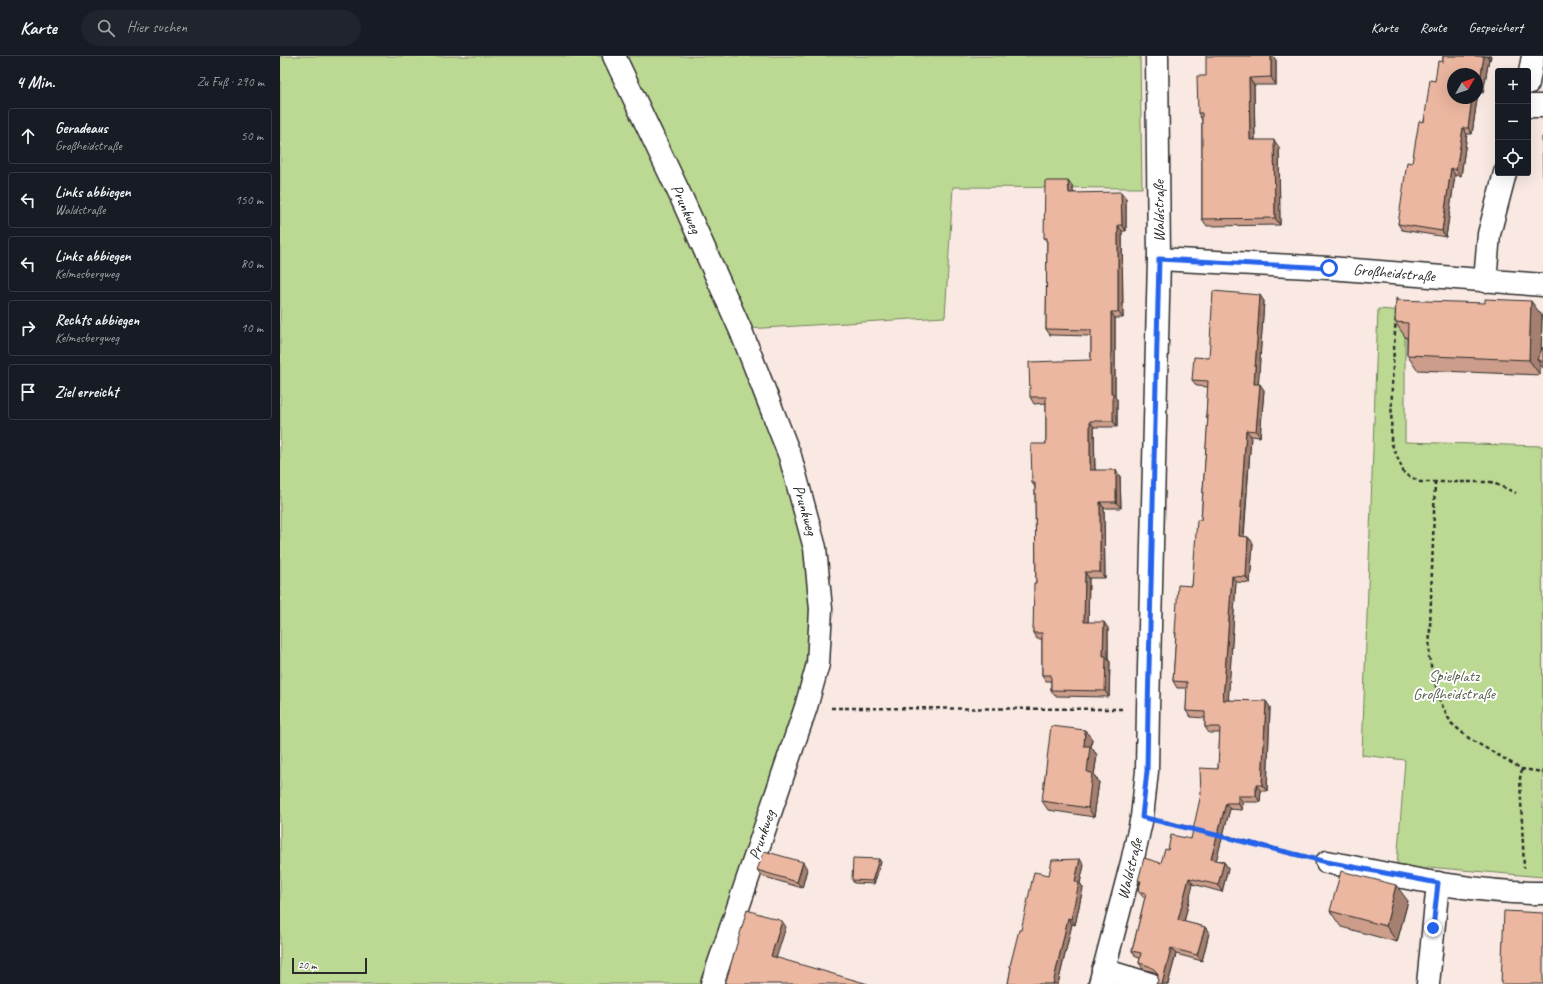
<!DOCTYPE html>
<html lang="de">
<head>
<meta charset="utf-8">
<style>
  :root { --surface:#171b24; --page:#20242c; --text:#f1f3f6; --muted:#9ea1a6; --line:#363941 }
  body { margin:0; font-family:Caveat,sans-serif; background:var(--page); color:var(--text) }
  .controls { position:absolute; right:12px; top:12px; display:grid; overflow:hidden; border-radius:4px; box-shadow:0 4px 16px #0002 }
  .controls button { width:36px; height:36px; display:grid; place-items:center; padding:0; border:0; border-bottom:1px solid var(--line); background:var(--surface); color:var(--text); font:20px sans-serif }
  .compass { position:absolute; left:1167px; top:12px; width:36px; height:36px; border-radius:50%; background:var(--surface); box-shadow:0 4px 16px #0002; rotate:50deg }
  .scale { position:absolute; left:12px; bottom:10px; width:75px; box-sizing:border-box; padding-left:4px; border:2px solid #2b2b2b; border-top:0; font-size:11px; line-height:14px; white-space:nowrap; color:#2b2b2b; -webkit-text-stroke:3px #fff; paint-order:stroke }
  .stop { position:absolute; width:12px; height:12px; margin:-9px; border:3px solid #2563eb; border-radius:50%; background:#fff }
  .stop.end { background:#2563eb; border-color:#fff; box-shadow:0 1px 4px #0008 }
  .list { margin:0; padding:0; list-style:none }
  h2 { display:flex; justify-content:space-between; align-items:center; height:52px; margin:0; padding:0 16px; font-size:17px }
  h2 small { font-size:13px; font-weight:400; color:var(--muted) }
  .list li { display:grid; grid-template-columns:26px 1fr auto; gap:12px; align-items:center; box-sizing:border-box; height:56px; margin:0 8px 8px; padding:0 8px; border:1px solid var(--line); border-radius:4px }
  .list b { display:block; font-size:15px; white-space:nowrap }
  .list p { margin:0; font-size:13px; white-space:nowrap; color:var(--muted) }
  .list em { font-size:13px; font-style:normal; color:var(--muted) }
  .icon { flex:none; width:22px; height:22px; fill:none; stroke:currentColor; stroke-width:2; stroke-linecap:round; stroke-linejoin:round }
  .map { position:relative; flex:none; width:1263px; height:928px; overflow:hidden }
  header { display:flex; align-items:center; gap:24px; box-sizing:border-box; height:56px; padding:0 20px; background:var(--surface); border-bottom:1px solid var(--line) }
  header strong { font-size:19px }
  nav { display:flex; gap:22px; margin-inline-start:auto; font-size:14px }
  .search { width:280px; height:36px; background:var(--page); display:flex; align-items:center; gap:10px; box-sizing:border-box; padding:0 14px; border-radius:22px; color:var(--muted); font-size:15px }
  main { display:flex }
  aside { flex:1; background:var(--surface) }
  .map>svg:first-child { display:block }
  .green { fill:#bbd992; stroke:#73825e }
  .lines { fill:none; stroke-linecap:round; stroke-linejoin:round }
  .minor-casing { stroke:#2b2b2b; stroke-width:25 }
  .path { stroke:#2b2b2b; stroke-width:2.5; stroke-dasharray:4 3; stroke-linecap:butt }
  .minor { stroke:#fff; stroke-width:22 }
  .wall { fill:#cb9d8a; stroke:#2b2b2b; fill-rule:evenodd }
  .shaded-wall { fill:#a58070; stroke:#2b2b2b }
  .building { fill:#ecb7a0; stroke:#2b2b2b }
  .route { stroke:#2563eb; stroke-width:5 }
  .labels { text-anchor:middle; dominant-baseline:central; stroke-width:4; stroke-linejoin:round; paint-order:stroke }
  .street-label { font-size:16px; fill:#2b2b2b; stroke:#fff }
  .park-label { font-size:16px; fill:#565f4a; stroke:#fff }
</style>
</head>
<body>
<header>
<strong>Karte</strong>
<div class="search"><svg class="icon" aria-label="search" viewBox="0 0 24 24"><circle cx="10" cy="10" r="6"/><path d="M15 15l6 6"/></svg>Hier suchen</div>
<nav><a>Karte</a><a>Route</a><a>Gespeichert</a></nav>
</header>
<main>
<aside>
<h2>4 Min.<small>Zu Fuß · 290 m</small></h2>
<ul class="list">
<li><svg class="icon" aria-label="ahead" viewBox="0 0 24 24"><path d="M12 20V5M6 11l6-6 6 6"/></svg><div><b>Geradeaus</b><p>Großheidstraße</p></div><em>50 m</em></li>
<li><svg class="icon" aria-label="left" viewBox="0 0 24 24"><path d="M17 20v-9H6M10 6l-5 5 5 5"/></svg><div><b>Links abbiegen</b><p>Waldstraße</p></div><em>150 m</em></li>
<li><svg class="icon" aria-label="left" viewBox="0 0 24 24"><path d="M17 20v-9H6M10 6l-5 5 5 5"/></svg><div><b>Links abbiegen</b><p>Kelmesbergweg</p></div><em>80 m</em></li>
<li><svg class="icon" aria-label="right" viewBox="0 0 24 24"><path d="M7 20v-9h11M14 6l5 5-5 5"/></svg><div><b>Rechts abbiegen</b><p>Kelmesbergweg</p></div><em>10 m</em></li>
<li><svg class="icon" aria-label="arrive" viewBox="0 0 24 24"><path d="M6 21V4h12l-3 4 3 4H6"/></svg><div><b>Ziel erreicht</b></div></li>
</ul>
</aside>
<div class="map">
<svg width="1263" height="928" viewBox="0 0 1263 928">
  <rect width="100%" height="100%" fill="#f9e9e2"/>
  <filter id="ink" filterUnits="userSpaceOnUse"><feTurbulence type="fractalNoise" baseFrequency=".025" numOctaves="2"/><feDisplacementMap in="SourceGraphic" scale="8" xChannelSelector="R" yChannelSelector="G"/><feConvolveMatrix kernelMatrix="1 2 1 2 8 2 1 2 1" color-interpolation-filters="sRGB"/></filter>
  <g filter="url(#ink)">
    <g class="green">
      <polygon points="0,0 326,0 453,277 501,403 528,495 532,570 519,645 424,928 0,928"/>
      <polygon points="345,0 860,0 862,132 673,131 665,261 467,273"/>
      <polygon points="1098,253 1125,255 1125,386 1262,390 1263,821 1148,811 1147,816 1124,809 1117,808 1125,704 1082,699"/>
    </g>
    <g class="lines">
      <g class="minor-casing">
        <g id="minor">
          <polyline points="334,0 403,145 461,275 510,400 535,492 541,553 538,608 526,651 432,928"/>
          <polyline points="1248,27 1253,0"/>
          <polyline points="1248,50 1263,50"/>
          <polyline points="879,203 1049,212 1263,229"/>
          <polyline points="1205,225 1209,178 1225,117"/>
          <path d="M 1047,806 C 1119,820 1190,837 1263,837"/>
          <polyline points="823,914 870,928"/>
          <polyline points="820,928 852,806 862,761 867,715 868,653 879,203 877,0"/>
          <polyline points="1148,928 1158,827"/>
        </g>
      </g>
      <g class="path">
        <polyline points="1117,241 1112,327 1111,386 1124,417 1140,426 1211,426 1236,437"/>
        <polyline points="1155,426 1149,601 1159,643 1171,667 1190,683 1242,713 1263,716"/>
        <polyline points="551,652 844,653"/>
        <polyline points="1242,713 1240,722 1244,812"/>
        <polyline points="885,766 915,773"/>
        <polyline points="941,779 1026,801"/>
      </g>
      <use href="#minor" class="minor"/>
    </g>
    <g class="wall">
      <path d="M 1163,0 L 1211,0 L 1210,4 L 1209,3 L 1203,37 L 1198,36 L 1192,78 L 1187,78 L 1181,120 L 1175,119 L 1166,181 L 1122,174 L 1118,168 L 1132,107 L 1155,25 L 1163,6 ZM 1173,18 L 1197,18 L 1197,42 Z"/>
      <polygon points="996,4 996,29 974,29 975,84 999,91 1000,169 927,170 922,163 922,64 918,57 926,20"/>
      <polygon points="793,131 793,137 846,142 846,175 842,175 843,262 835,262 835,341 837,343 837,371 814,371 815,414 840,420 841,452 824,452 825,522 809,522 808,566 828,572 828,603 830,606 829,641 775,640 771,634 771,625 766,625 762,619 762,583 757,583 753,577 756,527 755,431 752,427 766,388 766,347 754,348 750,341 811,304 811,280 770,279 766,273 767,186 764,182"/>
      <polygon points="984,245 978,328 984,334 980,381 971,380 964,481 968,481 973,487 970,527 956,526 948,644 990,651 987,735 981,735 980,746 963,746 962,754 950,753 936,804 944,806 948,812 942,836 913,828 904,866 925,871 929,877 922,905 896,898 888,928 876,928 878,925 878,919 874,916 863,913 859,907 860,902 856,901 852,895 865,842 863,841 858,835 860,827 858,825 881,807 888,794 911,783 938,713 940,677 929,677 925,671 925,662 911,661 906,655 907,632 897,632 893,625 896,579 895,577 912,530 921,464 928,364 926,360 928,331 917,330 912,324 929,302"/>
      <polygon points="1262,260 1261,296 1263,306 1263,312 1260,308 1260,319 1137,314 1127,299 1127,282 1126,282 1115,266"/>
      <polygon points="812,683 811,691 817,699 814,719 819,726 814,761 768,754 762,745"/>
      <polygon points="601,806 594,828 574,827 572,824"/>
      <polygon points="804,809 800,827 803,832 795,869 792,868 778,928 728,928 731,912 730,910 741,874 769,819"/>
      <polygon points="527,813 522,832 482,820 477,814"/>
      <polygon points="1128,845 1117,886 1061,871 1050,855"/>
    </g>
    <g class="shaded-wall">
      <polygon points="991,0 993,0 996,4 996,29 991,21"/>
      <polygon points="1204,0 1206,0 1209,3 1203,37 1199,31"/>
      <polygon points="1208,0 1211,0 1210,4"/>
      <polygon points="969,22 974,29 975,91 970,84"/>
      <polygon points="1197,34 1198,36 1192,78 1188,72 1192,42 1197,42"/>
      <polygon points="1183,72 1187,78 1181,120 1176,114"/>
      <polygon points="994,84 999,91 1000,169 995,162"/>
      <polygon points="1171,112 1175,119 1166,181 1162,175"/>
      <polygon points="788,125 793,131 793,143 789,137"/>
      <polygon points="841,136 846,142 846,175 842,169"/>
      <polygon points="838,169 842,175 843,262 838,256"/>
      <polygon points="980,239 984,245 978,334 974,328"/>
      <polygon points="1251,245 1262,260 1261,305 1257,303 1260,308 1260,319 1249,304"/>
      <polygon points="831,256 835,262 835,341 837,343 837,371 833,365 831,337"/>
      <polygon points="980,328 984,334 980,381 976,375"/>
      <polygon points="810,365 814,371 815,420 810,414"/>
      <polygon points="966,374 971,380 963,487 959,480"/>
      <polygon points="836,414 840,420 841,452 836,446"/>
      <polygon points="820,446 824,452 825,522 820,516"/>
      <polygon points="968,481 973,487 970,527 966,521"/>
      <polygon points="805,516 809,522 808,572 804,566"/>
      <polygon points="952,520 956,526 948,650 943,644"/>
      <polygon points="824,566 828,572 828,603 830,606 829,641 825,635 823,600"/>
      <polygon points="986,645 990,651 987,735 982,729"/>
      <polygon points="805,674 812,683 811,691 817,699 814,719 819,726 814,761 808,752 807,716 804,690"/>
      <polygon points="976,729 981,735 980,746 976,740"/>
      <polygon points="958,740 963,746 962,754 958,747"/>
      <polygon points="946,747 950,753 935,809 931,803"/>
      <polygon points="599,803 601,806 594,828 592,825"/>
      <polygon points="800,803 804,809 800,827 803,832 795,869 791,863 795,825"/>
      <polygon points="523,806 527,813 522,832 517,826"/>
      <polygon points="944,806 948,812 942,836 938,829"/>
      <polygon points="909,822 913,828 903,870 898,864"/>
      <polygon points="1116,829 1128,845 1117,886 1106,870"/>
      <polygon points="788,862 792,868 778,928 773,928"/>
      <polygon points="502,865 506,871 495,906 491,900"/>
      <polygon points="925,871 929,877 922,905 917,899"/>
      <polygon points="891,892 896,898 888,928 882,928"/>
    </g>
    <g class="building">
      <polygon points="926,0 991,0 991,21 969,22 970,84 994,84 995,162 922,163 922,57 918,57 917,20 926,20"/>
      <polygon points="1163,0 1204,0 1199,31 1197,31 1197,18 1173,18 1173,42 1192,42 1188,72 1183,72 1176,114 1171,112 1162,175 1118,168 1127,106 1132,107 1139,65 1144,66 1150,24 1155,25 1158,5 1163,6"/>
      <polygon points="1262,81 1263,81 1263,120"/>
      <polygon points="765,125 788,125 789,137 841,136 842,169 838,169 838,256 831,256 831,337 833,337 833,365 810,365 810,414 836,414 836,446 820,446 820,516 805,516 804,566 824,566 823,600 826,600 825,635 771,634 771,619 762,619 762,577 753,577 754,527 756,527 755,427 752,427 751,388 766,388 766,341 750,341 749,306 811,304 811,274 766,273 767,182 764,182"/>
      <polygon points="933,235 980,239 974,328 980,328 976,375 966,374 959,480 968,481 966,521 952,520 943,644 986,645 982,729 976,729 976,740 958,740 958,747 946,747 931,803 944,806 938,829 909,822 898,864 925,871 917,899 891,892 882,928 876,928 878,925 878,919 875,914 869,910 859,907 861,897 852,895 866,837 858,835 861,825 858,825 864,802 881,807 885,793 888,794 891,779 911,783 921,738 920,712 938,713 940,671 925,671 925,656 906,655 907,626 893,625 896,577 895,577 898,529 912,530 917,464 921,464 928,360 926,360 928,325 912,324 914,301 929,302"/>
      <polygon points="1205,243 1251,245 1249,304 1127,299 1128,267 1115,266 1116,244 1205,247"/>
      <polygon points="1263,291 1263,306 1257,303"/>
      <polygon points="771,670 805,674 804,690 810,690 807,716 812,717 808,752 762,745"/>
      <polygon points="484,795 523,806 517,826 477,814"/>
      <polygon points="573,802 599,803 592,825 572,824"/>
      <polygon points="800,803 795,825 799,827 791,863 788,862 773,928 728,928 731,911 730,910 739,874 741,874 754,816 769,819 772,804"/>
      <polygon points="1061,815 1116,829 1106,870 1050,855"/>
      <polygon points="467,854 502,865 491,900 588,928 445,928"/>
      <polygon points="1224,855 1263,857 1263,928 1221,928"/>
    </g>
  </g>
  <g class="lines" filter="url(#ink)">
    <polyline class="route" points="1049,212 879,203 868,653 867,715 862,761 1047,806 1158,827 1153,872"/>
  </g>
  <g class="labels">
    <g class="street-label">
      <text transform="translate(406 153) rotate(66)">Prunkweg</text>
      <text transform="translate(879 155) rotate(-90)">Waldstraße</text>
      <text transform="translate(1114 217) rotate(5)">Großheidstraße</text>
      <text transform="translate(525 454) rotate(74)">Prunkweg</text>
      <text transform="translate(482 779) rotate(-71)">Prunkweg</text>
      <text transform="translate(850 813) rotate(-76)">Waldstraße</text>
    </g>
    <g class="park-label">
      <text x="1174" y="620">Spielplatz<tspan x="1174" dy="18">Großheidstraße</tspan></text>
    </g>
  </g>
</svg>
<div class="controls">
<button>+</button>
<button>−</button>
<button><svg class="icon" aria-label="locate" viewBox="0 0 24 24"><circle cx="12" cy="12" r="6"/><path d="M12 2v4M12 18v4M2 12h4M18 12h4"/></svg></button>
</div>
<svg class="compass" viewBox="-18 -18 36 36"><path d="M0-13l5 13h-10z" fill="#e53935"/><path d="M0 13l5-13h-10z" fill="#9ea1a6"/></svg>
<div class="scale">20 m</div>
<div class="stop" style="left:1049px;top:212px"></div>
<div class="stop end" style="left:1153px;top:872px"></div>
</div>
</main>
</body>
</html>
